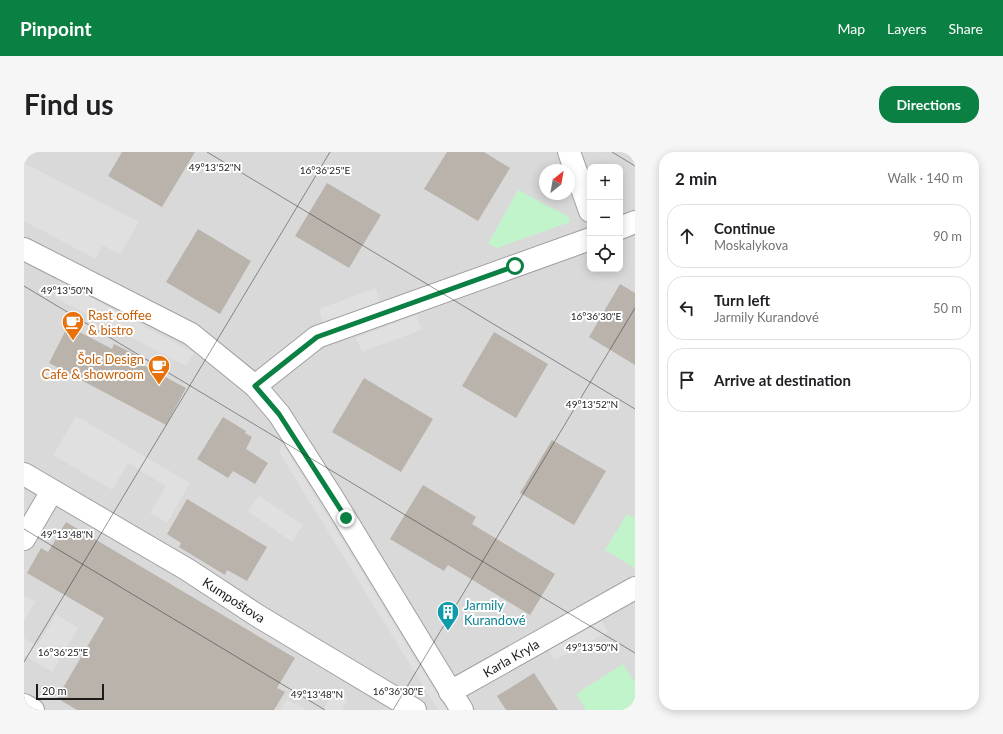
<!DOCTYPE html>
<html lang="en">
<head>
<meta charset="utf-8">
<style>
  :root { --surface:#fff; --page:#f6f6f6; --text:#202124; --muted:#757577; --line:#e0e0e0; --accent:#0b8043 }
  body { margin:0; font-family:Lato,sans-serif; background:var(--page); color:var(--text) }
  .controls { position:absolute; right:12px; top:12px; display:grid; overflow:hidden; border-radius:8px; box-shadow:0 2px 10px #0003 }
  .controls button { width:36px; height:36px; display:grid; place-items:center; padding:0; border:0; border-bottom:1px solid var(--line); background:var(--surface); color:var(--text); font:20px sans-serif }
  .compass { position:absolute; left:515px; top:12px; width:36px; height:36px; border-radius:50%; background:var(--surface); box-shadow:0 2px 10px #0003; rotate:31deg }
  .scale { position:absolute; left:12px; bottom:10px; width:68px; box-sizing:border-box; padding-left:4px; border:2px solid #1c1c1c; border-top:0; font-size:11px; line-height:14px; white-space:nowrap; color:#1c1c1c; -webkit-text-stroke:3px #fff; paint-order:stroke }
  .stop { position:absolute; width:12px; height:12px; margin:-9px; border:3px solid #0b8043; border-radius:50%; background:#fff }
  .stop.end { background:#0b8043; border-color:#fff; box-shadow:0 1px 4px #0008 }
  .list { margin:0; padding:0; list-style:none }
  h2 { display:flex; justify-content:space-between; align-items:center; height:52px; margin:0; padding:0 16px; font-size:17px }
  h2 small { font-size:13px; font-weight:400; color:var(--muted) }
  .list li { display:grid; grid-template-columns:26px 1fr auto; gap:12px; align-items:center; box-sizing:border-box; height:64px; margin:0 8px 8px; padding:0 8px; border:1px solid var(--line); border-radius:16px }
  .list b { display:block; font-size:15px; white-space:nowrap }
  .list p { margin:0; font-size:13px; white-space:nowrap; color:var(--muted) }
  .list em { font-size:13px; font-style:normal; color:var(--muted) }
  .icon { flex:none; width:22px; height:22px; fill:none; stroke:currentColor; stroke-width:2; stroke-linecap:round; stroke-linejoin:round }
  .map { position:relative; flex:none; width:611px; height:558px; overflow:hidden; border-radius:16px }
  header { display:flex; align-items:center; gap:24px; box-sizing:border-box; height:56px; padding:0 20px; background:var(--accent); color:#fff }
  header strong { font-size:19px }
  nav { display:flex; gap:22px; margin-inline-start:auto; font-size:14px }
  .intro { display:flex; align-items:center; justify-content:space-between; box-sizing:border-box; height:96px; padding:0 24px }
  h1 { margin:0; font-size:28px }
  .button { padding:10px 18px; border-radius:16px; background:var(--accent); color:#fff; font-size:14px; font-weight:700 }
  main { display:flex; gap:24px; padding:0 24px }
  aside { flex:1; background:var(--surface); border-radius:16px; box-shadow:0 2px 10px #0003 }
  .map>svg:first-child { display:block }
  .residential { fill:#dad9d9; fill-rule:evenodd }
  .park { fill:#c2f4cc }
  .parking { fill:#e0e0e0 }
  .building { fill:#b9b3ac }
  .lines { fill:none; stroke-linecap:round; stroke-linejoin:round }
  .street-casing { stroke:#a0a0a0; stroke-width:24 }
  .street { stroke:#fff; stroke-width:22 }
  .route { stroke:#0b8043; stroke-width:5 }
  .ticks { fill:none; stroke:#1c1c1c; stroke-width:1; stroke-opacity:0.45 }
  .labels { text-anchor:middle; dominant-baseline:central; stroke-width:4; stroke-linejoin:round; paint-order:stroke }
  .food-label { font-size:13px; fill:#c56008; stroke:#fff; text-anchor:start }
  .street-label { font-size:13px; fill:#1c1c1c; stroke:#fff }
  .culture-label { font-size:13px; fill:#0d838f; stroke:#fff; text-anchor:start }
  .ticks-label { font-size:10px; text-anchor:middle; fill:#1c1c1c; stroke:#fff; stroke-width:4; stroke-linejoin:round; paint-order:stroke }
</style>
</head>
<body>
<header>
<strong>Pinpoint</strong>
<nav><a>Map</a><a>Layers</a><a>Share</a></nav>
</header>
<div class="intro"><h1>Find us</h1><a class="button">Directions</a></div>
<main>
<div class="map">
<svg width="611" height="558" viewBox="0 0 611 558">
  <rect width="100%" height="100%" fill="#edebe3"/>
  <path class="residential" d="M 0,0 L 611,0 L 611,558 L 0,558 ZM 566,15 L 596,15 L 596,117 L 566,117 ZM 521,18 L 545,18 L 545,42 L 521,42 Z"/>
  <g class="park">
    <polygon points="494,38 545,65 546,70 473,96 464,92"/>
    <polygon points="603,362 611,366 611,416 581,398"/>
    <polygon points="599,512 611,531 611,558 562,558 552,542"/>
  </g>
  <g class="parking">
    <polygon points="0,11 115,70 96,102 78,93 72,107 0,69"/>
    <polygon points="36,129 170,201 162,214 30,145"/>
    <polygon points="352,136 356,151 299,172 295,157"/>
    <polygon points="393,163 397,178 338,200 332,186"/>
    <polygon points="52,264 166,331 143,371 126,361 142,334 104,311 88,338 29,303"/>
    <polygon points="258,291 423,558 414,558 255,300"/>
    <polygon points="235,344 279,373 268,390 224,359"/>
    <polygon points="0,443 11,450 0,469"/>
    <polygon points="32,462 54,476 28,520 0,503 0,486 13,494"/>
    <polygon points="576,466 584,480 530,508 523,495"/>
    <polygon points="310,540 324,548 318,558 299,558"/>
    <polygon points="263,547 282,558 257,558"/>
  </g>
  <g class="building">
    <polygon points="98,0 171,0 138,55 84,24"/>
    <polygon points="423,0 460,0 486,16 454,69 400,37"/>
    <polygon points="303,31 357,63 325,116 271,84"/>
    <polygon points="174,77 227,109 196,162 142,130"/>
    <polygon points="596,132 611,141 611,213 565,185"/>
    <polygon points="44,174 88,197 90,192 122,208 119,213 162,236 142,273 25,211"/>
    <polygon points="470,180 524,212 492,266 438,234"/>
    <polygon points="340,226 409,267 377,320 308,280"/>
    <polygon points="199,265 222,279 221,281 228,285 222,297 244,311 231,332 209,319 204,326 173,307"/>
    <polygon points="528,288 582,319 550,373 496,341"/>
    <polygon points="399,333 452,365 448,372 531,422 506,463 424,413 420,419 366,387"/>
    <polygon points="163,347 243,395 223,429 203,418 201,423 155,395 157,391 143,382"/>
    <polygon points="42,370 271,506 253,536 261,540 250,558 53,558 33,546 80,466 3,421 17,396 24,400"/>
    <polygon points="510,521 534,558 482,558 473,544"/>
  </g>
  <g class="lines">
    <g class="street-casing">
      <g id="street">
        <polyline points="545,0 566,59"/>
        <polyline points="596,76 611,70"/>
        <polyline points="0,97 167,182 231,234 255,262 308,345 438,558"/>
        <polyline points="231,234 293,185 566,87"/>
        <polyline points="0,322 164,418 234,464 391,558"/>
        <polyline points="0,387 28,339"/>
        <polyline points="426,540 611,436"/>
        <polyline points="0,553 9,558"/>
      </g>
    </g>
    <use href="#street" class="street"/>
  </g>
  <g class="lines">
    <polyline class="route" points="322,366 255,262 231,234 293,185 491,114"/>
  </g>
  <path class="ticks" d="M 183,0 L 611,257M 588,0 L 611,14M 0,134 L 611,501M 0,377 L 301,558M 0,510 L 306,0M 369,558 L 611,156"/>
  <defs>
    <g id="cafe-pin" transform="scale(1.15)"><path d="M0 17L-7.5 6A9.5 9.5 0 1 1 7.5 6Z" fill="#e8710a" stroke="#fff"/><path d="M-5.5-4.5H6V0H3Q3 3.5 0 3.5H-2.5Q-5.5 3.5-5.5 0ZM3-3.2v2h1.7v-2ZM-6 4.5H4V6H-6Z" fill="#fff"/></g>
    <g id="building-pin" transform="scale(1.15)"><path d="M0 17L-7.5 6A9.5 9.5 0 1 1 7.5 6Z" fill="#0f9aa8" stroke="#fff"/><path d="M-4-6H4V6H1V3H-1V6H-4ZM-2.5-4.3h1.7v1.8h-1.7ZM.8-4.3h1.7v1.8H.8ZM-2.5-1h1.7V.8h-1.7ZM.8-1h1.7V.8H.8Z" fill="#fff"/></g>
  </defs>
  <g fill-rule="evenodd">
    <use href="#cafe-pin" x="49" y="170"/>
    <use href="#cafe-pin" x="135" y="214"/>
    <use href="#building-pin" x="424" y="460"/>
  </g>
  <g class="labels">
    <g class="food-label">
      <text x="64" y="163">Rast coffee<tspan x="64" dy="15">&amp; bistro</tspan></text>
      <text x="120" y="207" text-anchor="end">Šolc Design<tspan x="120" dy="15">Cafe &amp; showroom</tspan></text>
    </g>
    <g class="street-label">
      <text transform="translate(210 448) rotate(33)">Kumpoštova</text>
      <text transform="translate(487 506) rotate(-30)">Karla Kryla</text>
    </g>
    <g class="culture-label">
      <text x="440" y="453">Jarmily<tspan x="440" dy="15">Kurandové</tspan></text>
    </g>
  </g>
  <g class="ticks-label">
    <text x="191" y="19">49°13'52"N</text>
    <text x="301" y="22">16°36'25"E</text>
    <text x="43" y="142">49°13'50"N</text>
    <text x="572" y="168">16°36'30"E</text>
    <text x="568" y="256">49°13'52"N</text>
    <text x="43" y="386">49°13'48"N</text>
    <text x="568" y="499">49°13'50"N</text>
    <text x="39" y="504">16°36'25"E</text>
    <text x="374" y="543">16°36'30"E</text>
    <text x="293" y="546">49°13'48"N</text>
  </g>
</svg>
<div class="controls">
<button>+</button>
<button>−</button>
<button><svg class="icon" aria-label="locate" viewBox="0 0 24 24"><circle cx="12" cy="12" r="6"/><path d="M12 2v4M12 18v4M2 12h4M18 12h4"/></svg></button>
</div>
<svg class="compass" viewBox="-18 -18 36 36"><path d="M0-13l5 13h-10z" fill="#e53935"/><path d="M0 13l5-13h-10z" fill="#757577"/></svg>
<div class="scale">20 m</div>
<div class="stop" style="left:491px;top:114px"></div>
<div class="stop end" style="left:322px;top:366px"></div>
</div>
<aside>
<h2>2 min<small>Walk · 140 m</small></h2>
<ul class="list">
<li><svg class="icon" aria-label="ahead" viewBox="0 0 24 24"><path d="M12 20V5M6 11l6-6 6 6"/></svg><div><b>Continue</b><p>Moskalykova</p></div><em>90 m</em></li>
<li><svg class="icon" aria-label="left" viewBox="0 0 24 24"><path d="M17 20v-9H6M10 6l-5 5 5 5"/></svg><div><b>Turn left</b><p>Jarmily Kurandové</p></div><em>50 m</em></li>
<li><svg class="icon" aria-label="arrive" viewBox="0 0 24 24"><path d="M6 21V4h12l-3 4 3 4H6"/></svg><div><b>Arrive at destination</b></div></li>
</ul>
</aside>
</main>
</body>
</html>
